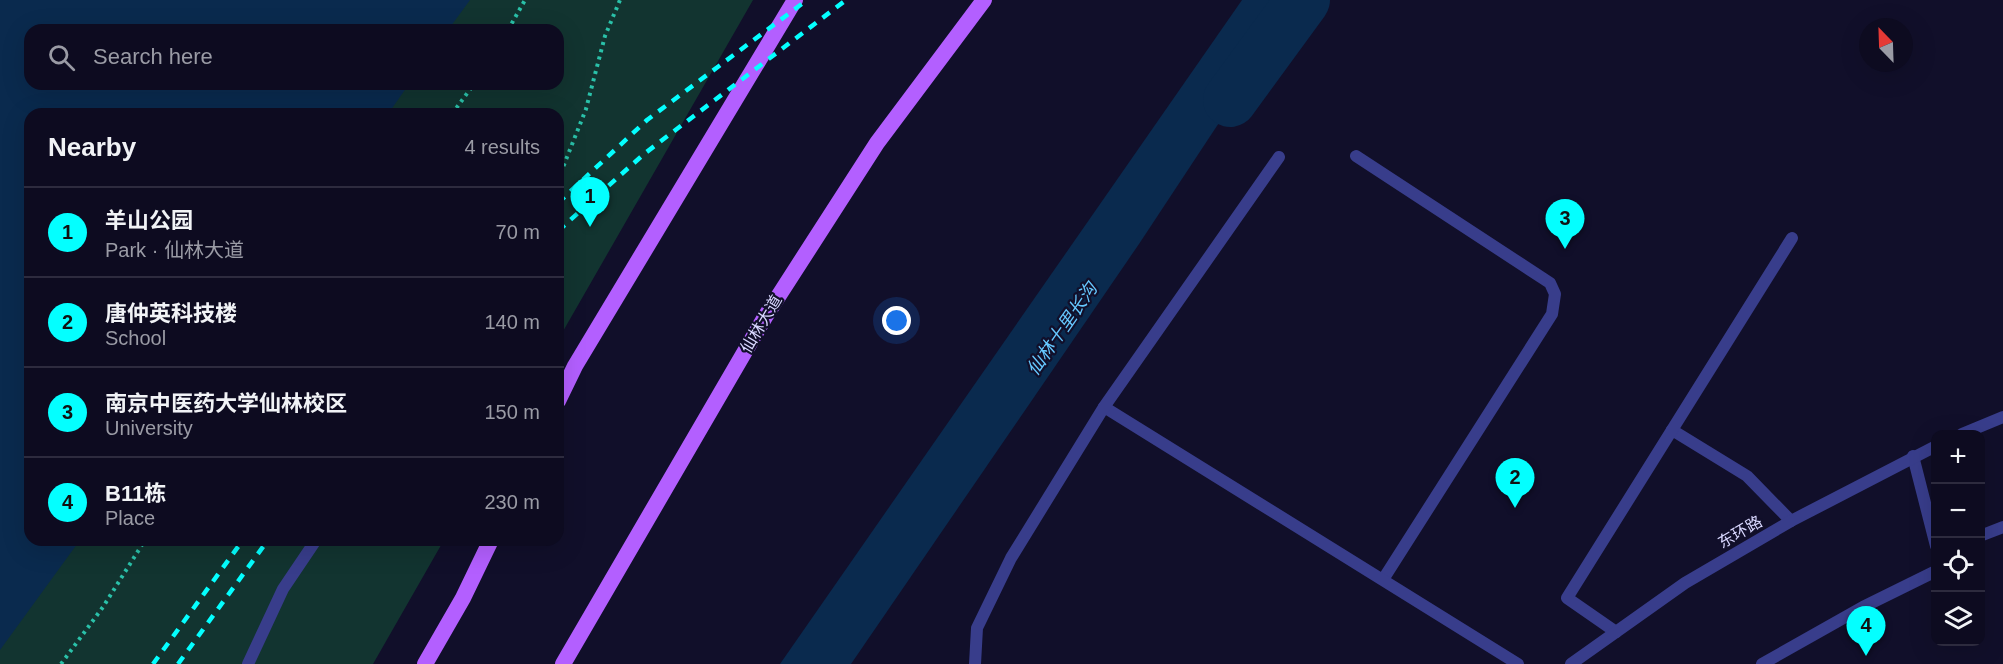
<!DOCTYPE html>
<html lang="en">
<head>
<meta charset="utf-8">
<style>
  :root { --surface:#0d0b20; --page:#161429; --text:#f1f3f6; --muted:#9a9ba5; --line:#2d2b3e; --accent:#04ffff }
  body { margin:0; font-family:Helvetica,"Noto Sans SC",sans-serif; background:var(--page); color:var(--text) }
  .controls { position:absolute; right:18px; bottom:18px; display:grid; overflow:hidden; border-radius:12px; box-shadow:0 6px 24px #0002 }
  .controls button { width:54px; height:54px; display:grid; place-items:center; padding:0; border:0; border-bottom:2px solid var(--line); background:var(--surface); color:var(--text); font:30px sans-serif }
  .compass { position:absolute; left:1859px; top:18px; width:54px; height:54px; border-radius:50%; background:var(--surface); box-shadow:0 6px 24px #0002; rotate:337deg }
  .you { position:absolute; left:897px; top:321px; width:21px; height:21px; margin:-15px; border:4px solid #fff; border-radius:50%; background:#1a73e8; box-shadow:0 0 0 9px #1a73e833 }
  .badge { display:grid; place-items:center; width:39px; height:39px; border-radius:50%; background:var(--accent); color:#111; font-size:20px; font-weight:700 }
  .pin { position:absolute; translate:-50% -50px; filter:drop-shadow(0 2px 3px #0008) }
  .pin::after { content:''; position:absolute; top:32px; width:21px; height:18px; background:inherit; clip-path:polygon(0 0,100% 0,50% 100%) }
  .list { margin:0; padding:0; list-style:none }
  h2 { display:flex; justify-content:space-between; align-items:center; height:78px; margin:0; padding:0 24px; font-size:26px }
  h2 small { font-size:20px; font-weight:400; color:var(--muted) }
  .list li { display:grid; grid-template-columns:39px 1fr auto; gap:18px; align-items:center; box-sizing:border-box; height:90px; padding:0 24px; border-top:2px solid var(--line) }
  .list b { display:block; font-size:22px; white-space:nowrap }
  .list p { margin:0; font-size:20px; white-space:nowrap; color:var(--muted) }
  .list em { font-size:20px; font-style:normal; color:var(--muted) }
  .icon { flex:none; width:33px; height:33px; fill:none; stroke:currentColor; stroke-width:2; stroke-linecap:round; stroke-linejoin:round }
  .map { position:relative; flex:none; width:2003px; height:664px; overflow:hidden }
  .search { position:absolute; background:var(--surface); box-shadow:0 6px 24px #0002; left:24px; top:24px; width:540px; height:66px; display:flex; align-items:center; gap:15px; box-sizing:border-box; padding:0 21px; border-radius:18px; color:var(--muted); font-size:22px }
  .panel { position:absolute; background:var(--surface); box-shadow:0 6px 24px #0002; left:24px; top:108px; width:540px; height:438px; border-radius:18px }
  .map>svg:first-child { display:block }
  .green { fill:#123430; fill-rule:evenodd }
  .water { fill:#0a2a4e }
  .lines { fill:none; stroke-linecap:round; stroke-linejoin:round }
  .river { stroke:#0a2a4e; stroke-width:54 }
  .path { stroke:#2ac1a9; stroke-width:4; stroke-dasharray:3 4.5; stroke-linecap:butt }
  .service { stroke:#383d8b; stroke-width:12 }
  .primary { stroke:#b35fff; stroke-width:16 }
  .rail { stroke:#04ffff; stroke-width:4.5; stroke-dasharray:9 8; stroke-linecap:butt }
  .labels { text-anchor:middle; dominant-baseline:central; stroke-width:4.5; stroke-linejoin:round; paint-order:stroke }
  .street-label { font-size:16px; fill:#d9d8ff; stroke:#110f2a }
  .water-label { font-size:18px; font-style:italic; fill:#66c8ff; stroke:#110f2a }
</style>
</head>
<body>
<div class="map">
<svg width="2003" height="664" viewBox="0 0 2003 664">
  <rect width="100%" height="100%" fill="#110f2a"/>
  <path class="green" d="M 0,0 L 753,0 L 558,340 L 558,114 L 30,114 L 30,540 L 444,540 L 373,664 L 0,664 ZM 30,30 L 558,30 L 558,84 L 30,84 Z"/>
  <g class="water">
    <polygon points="0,0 470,0 448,30 30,30 30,84 409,84 388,114 30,114 30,540 80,540 0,650"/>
    <polygon points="1242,0 1300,0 1139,244 851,664 780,664"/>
  </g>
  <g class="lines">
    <polyline class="river" points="1230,100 1303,0"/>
    <g class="path">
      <polyline points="508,30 525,0"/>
      <polyline points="452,114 474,84"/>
      <polyline points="558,180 586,109 605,36 620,0"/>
      <polyline points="61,664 103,607 145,540"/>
    </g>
    <g class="service">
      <polyline points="1356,156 1550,283 1555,294 1552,314 1384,578"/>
      <polyline points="1104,407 1518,664"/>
      <polyline points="1672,430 1747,476 1791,521"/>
      <polyline points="1962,434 2003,417"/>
      <polyline points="1913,456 1936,546"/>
      <polyline points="1980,536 2003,527"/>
      <polyline points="1616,632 1567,598 1792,238"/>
      <polyline points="248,664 283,589 316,540"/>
      <polyline points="975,664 977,628 1011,558 1104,407 1279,157"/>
      <polyline points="1571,664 1685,583 1791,521 1936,446"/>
      <polyline points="1762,664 1863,607 1936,571"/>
    </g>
    <g class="primary">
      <polyline points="558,401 575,366 795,0"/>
      <polyline points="425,664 463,598 491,540"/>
      <polyline points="563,664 765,317 877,143 984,0"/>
    </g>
    <g class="rail">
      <polyline points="558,203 647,120 807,0"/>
      <polyline points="558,231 644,154 846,0"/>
      <polyline points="153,664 243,540"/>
      <polyline points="178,664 268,540"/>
    </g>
  </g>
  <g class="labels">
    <g class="street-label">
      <text transform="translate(761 324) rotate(-59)">仙林大道</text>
      <text transform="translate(1740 532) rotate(-30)">东环路</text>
    </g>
    <g class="water-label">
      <text transform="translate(1062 329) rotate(-55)">仙林十里长沟</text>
    </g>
  </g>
</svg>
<div class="controls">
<button>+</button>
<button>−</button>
<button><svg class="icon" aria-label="locate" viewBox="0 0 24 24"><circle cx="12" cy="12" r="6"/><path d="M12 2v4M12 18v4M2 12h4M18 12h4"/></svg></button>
<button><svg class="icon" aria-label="layers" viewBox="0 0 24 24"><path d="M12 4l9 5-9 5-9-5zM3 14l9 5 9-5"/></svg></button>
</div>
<svg class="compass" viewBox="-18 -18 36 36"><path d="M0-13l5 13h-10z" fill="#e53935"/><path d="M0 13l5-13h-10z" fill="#9a9ba5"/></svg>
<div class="you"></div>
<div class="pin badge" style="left:590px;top:227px">1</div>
<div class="pin badge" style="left:1515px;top:508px">2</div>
<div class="pin badge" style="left:1565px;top:249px">3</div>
<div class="pin badge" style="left:1866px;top:656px">4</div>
<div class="search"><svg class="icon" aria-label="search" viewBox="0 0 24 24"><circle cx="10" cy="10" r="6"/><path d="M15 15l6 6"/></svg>Search here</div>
<section class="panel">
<h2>Nearby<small>4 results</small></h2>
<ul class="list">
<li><span class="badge">1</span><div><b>羊山公园</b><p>Park · 仙林大道</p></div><em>70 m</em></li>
<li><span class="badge">2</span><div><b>唐仲英科技楼</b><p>School</p></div><em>140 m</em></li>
<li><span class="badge">3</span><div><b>南京中医药大学仙林校区</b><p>University</p></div><em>150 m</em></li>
<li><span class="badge">4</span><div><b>B11栋</b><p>Place</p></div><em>230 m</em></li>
</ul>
</section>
</div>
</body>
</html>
